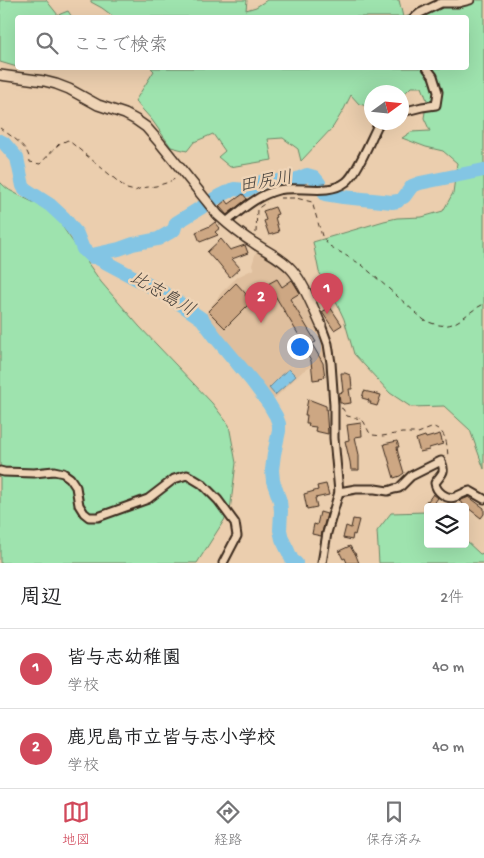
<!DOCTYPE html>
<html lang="ja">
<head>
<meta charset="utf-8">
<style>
  :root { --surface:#fff; --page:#f6f6f6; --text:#202124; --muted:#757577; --line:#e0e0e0; --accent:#d1495b }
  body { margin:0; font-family:"Gochi Hand","Klee One",sans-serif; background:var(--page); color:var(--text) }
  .controls { position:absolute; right:15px; bottom:15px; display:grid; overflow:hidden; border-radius:5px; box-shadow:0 5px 20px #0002 }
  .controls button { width:45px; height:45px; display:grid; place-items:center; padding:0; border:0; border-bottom:1px solid var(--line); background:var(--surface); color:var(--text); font:25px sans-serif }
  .compass { position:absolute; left:364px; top:85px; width:45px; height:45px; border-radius:50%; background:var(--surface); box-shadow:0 5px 20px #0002; rotate:75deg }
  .you { position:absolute; left:299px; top:346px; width:18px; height:18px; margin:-12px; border:4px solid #fff; border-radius:50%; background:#1a73e8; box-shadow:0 0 0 8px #1a73e833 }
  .badge { display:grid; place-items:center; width:32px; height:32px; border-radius:50%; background:var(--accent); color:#fff; font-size:16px; font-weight:700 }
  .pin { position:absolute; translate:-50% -41px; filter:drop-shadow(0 1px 2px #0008) }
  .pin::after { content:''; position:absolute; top:26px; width:18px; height:15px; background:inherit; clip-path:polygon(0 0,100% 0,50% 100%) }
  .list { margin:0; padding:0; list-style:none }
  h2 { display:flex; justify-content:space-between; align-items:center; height:65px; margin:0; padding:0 20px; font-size:21px }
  h2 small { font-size:16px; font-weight:400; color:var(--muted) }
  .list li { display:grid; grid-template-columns:32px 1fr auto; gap:15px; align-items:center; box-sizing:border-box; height:80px; padding:0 20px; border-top:1px solid var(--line) }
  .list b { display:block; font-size:19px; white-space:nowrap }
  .list p { margin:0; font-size:16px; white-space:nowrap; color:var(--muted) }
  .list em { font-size:16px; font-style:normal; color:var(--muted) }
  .icon { flex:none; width:28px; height:28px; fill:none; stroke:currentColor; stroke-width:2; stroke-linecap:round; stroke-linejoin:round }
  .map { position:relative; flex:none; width:484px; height:563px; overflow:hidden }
  .search { position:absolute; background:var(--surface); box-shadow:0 5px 20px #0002; left:15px; right:15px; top:15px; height:55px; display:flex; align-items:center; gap:12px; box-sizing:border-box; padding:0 18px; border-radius:5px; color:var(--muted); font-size:19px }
  .sheet { height:225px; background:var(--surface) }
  nav { display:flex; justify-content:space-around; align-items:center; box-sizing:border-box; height:70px; border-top:1px solid var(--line); background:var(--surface); font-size:14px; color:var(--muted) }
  nav a { display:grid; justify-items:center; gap:2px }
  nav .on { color:var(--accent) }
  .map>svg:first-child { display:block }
  .built { fill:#dfbf9e }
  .green { fill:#9ee3ae; stroke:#6c8666 }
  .water { fill:#83c5e4; stroke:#668795 }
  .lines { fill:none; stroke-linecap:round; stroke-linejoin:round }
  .river { stroke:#83c5e4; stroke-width:14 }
  .building { fill:#cda783; stroke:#3b2a1e }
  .minor-casing { stroke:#3b2a1e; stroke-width:11 }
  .tertiary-casing { stroke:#3b2a1e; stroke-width:12 }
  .path { stroke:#3b2a1e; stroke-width:1; stroke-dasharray:5 4; stroke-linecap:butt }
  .minor { stroke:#efd4b6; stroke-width:7 }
  .tertiary { stroke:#efd4b6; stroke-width:9 }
  .labels { text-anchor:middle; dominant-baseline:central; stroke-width:5; stroke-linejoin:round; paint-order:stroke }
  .water-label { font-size:18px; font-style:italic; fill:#46413c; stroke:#efd4b6 }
</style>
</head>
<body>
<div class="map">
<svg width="484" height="563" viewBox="0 0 484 563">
  <rect width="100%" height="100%" fill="#ebceae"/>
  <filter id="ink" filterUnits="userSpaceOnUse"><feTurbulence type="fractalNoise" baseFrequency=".02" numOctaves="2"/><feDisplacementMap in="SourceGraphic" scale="10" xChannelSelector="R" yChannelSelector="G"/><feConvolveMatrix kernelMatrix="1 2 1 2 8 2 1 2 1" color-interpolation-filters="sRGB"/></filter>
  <g filter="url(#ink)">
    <polygon class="built" points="256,252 260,252 287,271 319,328 327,357 303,371 275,398 267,401 203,317 222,292 237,277 254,269 252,265"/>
    <g class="green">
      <polygon points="0,0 46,0 58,15 68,11 72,17 18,18 17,67 0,62"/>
      <polygon points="91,0 247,0 246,10 256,7 267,0 399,0 403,17 114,17 102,8 91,2"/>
      <polygon points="457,0 484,0 484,469 470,430 444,406 411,407 390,393 354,354 344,319 331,291 319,272 313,242 384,221 397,218 422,217 443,211 453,193 457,163 443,151 426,147 402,138 411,132 430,131 424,118 427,100 422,87 411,87 402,96 402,92 372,92 371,107 359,104 351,95 344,109 333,127 301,161 298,149 283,138 268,139 272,160 230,167 218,157 225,151 213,134 194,142 187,151 171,147 152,120 135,101 154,71 151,68 466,68 466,18 405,17"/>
      <path d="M 0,182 C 4,186 8,190 13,192 C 30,202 55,209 64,229 L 101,282 L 139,326 L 212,403 L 229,425 L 236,463 L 230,511 L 197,563 L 0,563 Z"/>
      <polygon points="426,512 428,514 428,544 465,544 465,540 480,554 484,553 484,563 379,563 377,531 391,513"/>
    </g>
    <polygon class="water" points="289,369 296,376 275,395 269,388 280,377 280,376"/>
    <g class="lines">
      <g class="river">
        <polyline points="0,141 4,143 17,158 23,186 25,189 50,205 64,218 77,234 83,249 92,257 92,255 169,296 202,319 217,339 252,381 269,404 276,416 279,424 279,431 274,454 272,470 273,481 280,501 281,511 280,530 282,539 288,551 292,560 296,563"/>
        <polyline points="325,194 343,197 392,202 398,201"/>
        <polyline points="404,197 412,186 420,183 484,170"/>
        <polyline points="214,199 234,189 247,190 265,180 290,182 307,175 314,177 319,183"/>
        <polyline points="92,255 119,249 133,244 158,239 174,230 176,223 202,207"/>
      </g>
    </g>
    <g class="building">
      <polygon points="243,194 247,199 227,215 219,206 226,200 229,204"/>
      <polygon points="275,207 278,214 275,215 276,217 275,217 279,232 269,235 264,221 266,220 263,211"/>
      <polygon points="215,222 220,228 215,232 218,235 200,242 196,232 210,226"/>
      <polygon points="221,239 230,250 245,245 248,253 232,259 240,268 230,277 216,260 215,261 207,252"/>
      <polygon points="277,279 282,287 292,280 300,293 290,299 316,342 312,344 323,363 325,377 319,378 320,379 313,380 311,361 306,353 309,352 268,284"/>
      <polygon points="236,283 246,294 245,295 251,302 225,328 208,311"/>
      <polygon points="330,307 342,325 334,330 322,312"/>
      <polygon points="341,373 345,373 350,375 351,377 352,389 349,389 351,403 343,404 342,403 340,403 339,393 343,392"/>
      <polygon points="364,391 381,395 377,406 370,404 371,402 368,402 369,400 362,398"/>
      <polygon points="308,399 326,406 328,434 315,431 316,427 308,426 309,423 306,423 307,415 305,415"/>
      <polygon points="361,423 362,436 355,437 359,455 359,470 351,470 350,462 345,441 349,440 347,425"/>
      <polygon points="440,434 443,444 429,448 429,450 420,452 416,439 425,436 426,438"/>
      <polygon points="397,441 399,447 397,447 398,453 404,473 400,476 394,478 384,444"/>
      <polygon points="326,484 329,495 315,498 317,507 307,509 304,494 318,490 317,486"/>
      <polygon points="433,494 438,498 435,502 436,503 434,506 436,507 424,507 425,505 424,504 427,500 428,501"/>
      <polygon points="469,497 484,508 484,514 481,518 459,501"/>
      <polygon points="320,512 327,514 321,536 312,534 314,524 317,525"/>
      <polygon points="353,519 359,520 355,535 353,534 352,540 343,538 346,526 351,528"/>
      <polygon points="350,546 354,553 355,553 359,563 347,563 345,558 343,559 339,551"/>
    </g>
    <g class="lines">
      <g class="minor-casing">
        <g id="minor">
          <polyline points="414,18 420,13 441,3 458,3 470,0"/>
          <polyline points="402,112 422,107 436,105 438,92 433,76 427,68"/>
          <path d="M 226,222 C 243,209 256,196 278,190 C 299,185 328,196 346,182 C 357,174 371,138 378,125 L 381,122"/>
          <polyline points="321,325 328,344 331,363 334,405 334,438 339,492 327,533 322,563"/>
          <polyline points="0,471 4,472 34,473 54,471 63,473 70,478 76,487 79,505 84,513 89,517 98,517 148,499 174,479 187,475 202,484 218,500 235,523 237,536 223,563"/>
          <path d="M 339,492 L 356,489 L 375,489 L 388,491 L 394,489 L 399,488 L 411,476 L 441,461 C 446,473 442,473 435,483 C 436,491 446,500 455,497 C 461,495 464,492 470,491 L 484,499"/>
        </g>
      </g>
      <g class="tertiary-casing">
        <path id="tertiary" d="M 0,75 L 44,81 L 56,84 L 69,89 L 98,105 L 125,114 L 136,120 L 146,127 L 160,143 L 218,215 C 229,225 241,235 254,243 C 267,252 282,258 292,270 C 305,285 313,308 321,325"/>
      </g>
      <g class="path">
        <path d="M 0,128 C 12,137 29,146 30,162 L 40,164 L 59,144 L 68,140 L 127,189 L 135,191 L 141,188 L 156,186 L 166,183 L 177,178"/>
        <path d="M 280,198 L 296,198 L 312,202 L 322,236 L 328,245 L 362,265 L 424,320 C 456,335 460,315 484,304"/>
        <polyline points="256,233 257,209 267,202"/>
        <path d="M 341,408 L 343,409 L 347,416 L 361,419 L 364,422 L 369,432 L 373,435 L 382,436 L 402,433 L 418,433 L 434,427 C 447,432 447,445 448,457"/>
      </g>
      <use href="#minor" class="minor"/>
      <use href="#tertiary" class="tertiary"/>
    </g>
  </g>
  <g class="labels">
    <g class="water-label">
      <text transform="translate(266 183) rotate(-10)">田尻川</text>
      <text transform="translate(162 295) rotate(30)">比志島川</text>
    </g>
  </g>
</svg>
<div class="controls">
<button><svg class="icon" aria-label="layers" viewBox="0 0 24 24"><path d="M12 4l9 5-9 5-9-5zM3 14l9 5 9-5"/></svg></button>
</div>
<svg class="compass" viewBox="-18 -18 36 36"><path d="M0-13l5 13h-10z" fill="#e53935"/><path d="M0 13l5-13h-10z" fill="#757577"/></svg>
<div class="you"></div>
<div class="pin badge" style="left:327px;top:314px">1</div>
<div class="pin badge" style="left:261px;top:323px">2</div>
<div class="search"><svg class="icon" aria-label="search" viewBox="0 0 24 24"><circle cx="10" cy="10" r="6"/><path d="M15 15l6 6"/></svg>ここで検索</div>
</div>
<section class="sheet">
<h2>周辺<small>2件</small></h2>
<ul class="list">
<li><span class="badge">1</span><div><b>皆与志幼稚園</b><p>学校</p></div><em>40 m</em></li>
<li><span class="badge">2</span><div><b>鹿児島市立皆与志小学校</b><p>学校</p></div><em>40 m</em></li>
</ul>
</section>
<nav>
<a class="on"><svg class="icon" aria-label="map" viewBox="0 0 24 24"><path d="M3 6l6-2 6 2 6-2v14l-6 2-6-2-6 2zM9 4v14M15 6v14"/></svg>地図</a>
<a><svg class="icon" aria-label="directions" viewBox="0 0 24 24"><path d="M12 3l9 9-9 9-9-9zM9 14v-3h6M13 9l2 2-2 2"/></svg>経路</a>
<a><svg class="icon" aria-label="saved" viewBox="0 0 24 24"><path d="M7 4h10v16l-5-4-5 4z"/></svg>保存済み</a>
</nav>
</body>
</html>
